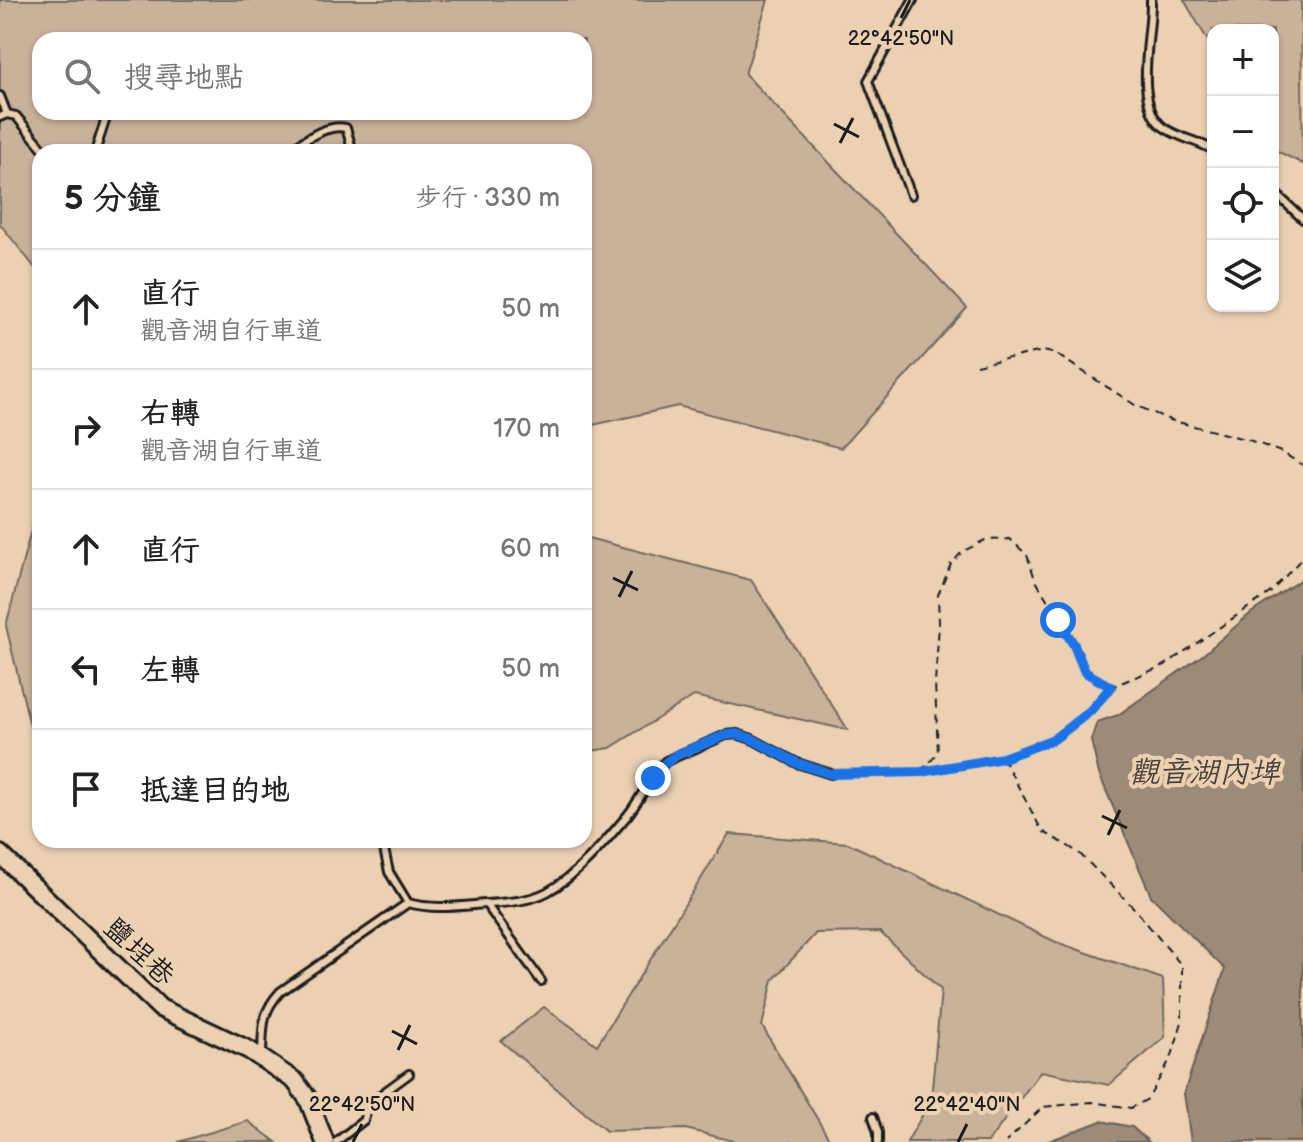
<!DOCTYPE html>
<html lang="zh-TW">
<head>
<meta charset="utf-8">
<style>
  :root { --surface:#fff; --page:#f6f6f6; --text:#222; --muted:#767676; --line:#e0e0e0 }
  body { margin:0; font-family:"Balsamiq Sans","LXGW WenKai TC",sans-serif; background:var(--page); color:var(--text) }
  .controls { position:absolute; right:24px; top:24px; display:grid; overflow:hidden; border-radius:16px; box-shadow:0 2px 6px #0004 }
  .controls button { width:72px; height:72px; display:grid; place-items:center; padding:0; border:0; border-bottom:2px solid var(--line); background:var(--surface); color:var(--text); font:40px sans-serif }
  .stop { position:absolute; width:24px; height:24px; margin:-18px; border:6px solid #1a73e8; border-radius:50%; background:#fff }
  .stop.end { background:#1a73e8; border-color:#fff; box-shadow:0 2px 8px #0008 }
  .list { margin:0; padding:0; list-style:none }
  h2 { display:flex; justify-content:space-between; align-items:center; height:104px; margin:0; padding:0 32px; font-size:34px }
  h2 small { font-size:26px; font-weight:400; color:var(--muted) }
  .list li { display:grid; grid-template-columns:52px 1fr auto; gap:24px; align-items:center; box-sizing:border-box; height:120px; padding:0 32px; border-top:2px solid var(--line) }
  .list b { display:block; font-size:30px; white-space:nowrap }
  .list p { margin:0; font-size:26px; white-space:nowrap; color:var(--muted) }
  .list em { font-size:26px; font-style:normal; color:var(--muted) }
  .icon { flex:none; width:44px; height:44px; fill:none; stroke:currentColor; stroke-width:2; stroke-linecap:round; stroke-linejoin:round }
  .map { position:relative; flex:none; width:1303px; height:1142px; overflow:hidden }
  .search { position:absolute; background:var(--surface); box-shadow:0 2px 6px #0004; left:32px; top:32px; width:560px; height:88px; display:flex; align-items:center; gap:20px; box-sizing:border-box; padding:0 28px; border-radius:24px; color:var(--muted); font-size:30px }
  .panel { position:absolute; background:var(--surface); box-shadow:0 2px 6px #0004; left:32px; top:144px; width:560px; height:704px; border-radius:24px }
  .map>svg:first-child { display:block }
  .green { fill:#c9b29a; stroke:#72675b; stroke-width:2; fill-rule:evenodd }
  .water { fill:#9c8b79; stroke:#695f54; stroke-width:2 }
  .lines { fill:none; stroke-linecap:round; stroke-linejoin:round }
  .service-casing { stroke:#1c1c1c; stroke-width:12 }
  .tertiary-casing { stroke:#1c1c1c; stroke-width:22 }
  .path { stroke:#1c1c1c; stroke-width:2; stroke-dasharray:8 6; stroke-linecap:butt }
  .service { stroke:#ebd0b2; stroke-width:6 }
  .tertiary { stroke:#ebd0b2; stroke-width:16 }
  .route { stroke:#1a73e8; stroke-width:10 }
  .ticks { fill:none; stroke:#1c1c1c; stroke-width:3 }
  .labels { text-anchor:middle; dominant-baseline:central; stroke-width:8; stroke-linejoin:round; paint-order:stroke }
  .street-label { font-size:28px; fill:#1c1c1c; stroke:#ebd0b2 }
  .water-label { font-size:30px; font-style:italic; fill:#49433d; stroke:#ebd0b2 }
  .ticks-label { font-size:20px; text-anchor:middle; fill:#1c1c1c; stroke:#ebd0b2; stroke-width:8; stroke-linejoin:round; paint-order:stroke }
</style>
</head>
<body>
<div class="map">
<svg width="1303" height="1142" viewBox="0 0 1303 1142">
  <rect width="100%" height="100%" fill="#ebd0b2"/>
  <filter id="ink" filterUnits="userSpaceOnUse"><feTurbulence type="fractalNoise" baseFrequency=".0125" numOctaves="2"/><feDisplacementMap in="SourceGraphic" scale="16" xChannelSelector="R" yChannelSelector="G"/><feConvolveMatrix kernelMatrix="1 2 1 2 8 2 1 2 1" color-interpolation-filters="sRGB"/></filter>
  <g filter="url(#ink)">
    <g class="green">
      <path d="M 0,0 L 768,0 L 745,74 L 967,308 L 841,448 L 678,406 L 584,427 L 584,152 L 40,152 L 40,274 L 0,224 ZM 40,40 L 584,40 L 584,112 L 40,112 Z"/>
      <polygon points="1184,0 1301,0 1303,164 1273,149 1273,30 1213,30 1213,49"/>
      <polygon points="40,496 40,767 6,626"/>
      <polygon points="584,537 751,580 848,730 694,696 610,748 584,752"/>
      <polygon points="729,834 848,843 1056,942 1163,979 1165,1037 1109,1085 1041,1071 988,1142 907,1142 931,1100 941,990 880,932 816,933 773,980 762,1026 831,1142 737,1142 686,1129 606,1131 501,1041 544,1007 597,1045"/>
      <polygon points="248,1121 276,1142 178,1142"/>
    </g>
    <g class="water">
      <polygon points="1303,578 1303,1142 1191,1142 1184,1093 1225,969 1151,896 1099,774 1091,740 1097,722 1118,715 1204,654 1251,613"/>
      <polygon points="1101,1121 1132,1127 1149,1142 1046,1142"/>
    </g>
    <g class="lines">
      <g class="service-casing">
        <g id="service">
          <path d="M 1151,0 C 1152,34 1133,102 1162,126 C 1177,138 1197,140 1213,150"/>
          <polyline points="0,96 7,114"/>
          <polyline points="0,117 7,114 16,116 46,152"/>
          <polyline points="95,152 108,112"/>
          <path d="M 286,152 C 303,142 326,123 346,128 L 353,152"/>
          <polyline points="1273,191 1303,219"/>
          <polyline points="911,195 868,81 913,0"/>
          <path d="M 408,903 C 431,909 451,907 474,905 C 497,903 526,903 547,892 C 578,875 605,842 627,816 C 641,799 650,776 666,761 L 726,735 L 737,734 L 752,739 L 797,763 L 831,774"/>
          <polyline points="486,904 541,981"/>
          <path d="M 262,1054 C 263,1027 261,1013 280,992 L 408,903 L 389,872 L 382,840"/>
          <polyline points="873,1117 878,1132 878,1142"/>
          <polyline points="336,1142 364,1120 368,1104 409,1074"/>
        </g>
      </g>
      <g class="tertiary-casing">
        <polyline id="tertiary" points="0,854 160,1008 249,1050 295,1081 308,1099 325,1142"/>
      </g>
      <g class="path">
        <polyline points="976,365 1043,351 1056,354 1135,405 1170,420 1249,440 1281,452 1303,465"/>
        <polyline points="1003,758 1042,831 1078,852 1134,908 1182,966 1182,1022 1172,1056 1148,1099 1131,1108 1092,1102 1043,1107 1006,1142"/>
        <polyline points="921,772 938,753 935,683 939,625 938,595 951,564 962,552 985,540 1010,539 1027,555 1035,579 1074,645 1085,672 1110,687"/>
        <polyline points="840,774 921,772 1003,758 1054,739 1090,711 1111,687 1165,665 1271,592 1303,557"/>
      </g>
      <use href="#service" class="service"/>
      <use href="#tertiary" class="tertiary"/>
    </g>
  </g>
  <g class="lines" filter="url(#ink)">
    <polyline class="route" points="653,778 659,768 676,755 726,735 737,734 752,739 797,763 831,774 921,772 1003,758 1054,739 1090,711 1111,687 1085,672 1074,645 1058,620"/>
  </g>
  <path class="ticks" d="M 901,18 L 910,0M 834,124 L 859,137M 840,143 L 853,118M 613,578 L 638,590M 619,597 L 632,571M 1102,816 L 1127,828M 1108,835 L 1120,810M 392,1031 L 417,1044M 398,1050 L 410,1025M 353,1142 L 362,1124M 958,1142 L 967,1124"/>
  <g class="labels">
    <g class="street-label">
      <text transform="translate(139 952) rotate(43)">鹽埕巷</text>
    </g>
    <g class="water-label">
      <text x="1204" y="773">觀音湖內埤</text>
    </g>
  </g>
  <g class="ticks-label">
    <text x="901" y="45">22°42'50"N</text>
    <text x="362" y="1111">22°42'50"N</text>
    <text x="967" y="1111">22°42'40"N</text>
  </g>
</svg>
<div class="controls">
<button>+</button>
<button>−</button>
<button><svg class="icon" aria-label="locate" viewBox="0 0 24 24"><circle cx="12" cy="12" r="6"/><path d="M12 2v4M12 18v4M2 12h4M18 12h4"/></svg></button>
<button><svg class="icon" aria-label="layers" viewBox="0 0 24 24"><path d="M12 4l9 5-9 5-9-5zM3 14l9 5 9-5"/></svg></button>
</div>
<div class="stop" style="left:1058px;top:620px"></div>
<div class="stop end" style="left:653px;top:778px"></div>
<div class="search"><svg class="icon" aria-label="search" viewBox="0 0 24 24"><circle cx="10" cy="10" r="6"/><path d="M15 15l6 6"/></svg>搜尋地點</div>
<section class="panel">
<h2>5 分鐘<small>步行 · 330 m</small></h2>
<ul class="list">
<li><svg class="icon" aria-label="ahead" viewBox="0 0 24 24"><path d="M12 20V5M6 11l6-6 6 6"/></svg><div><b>直行</b><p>觀音湖自行車道</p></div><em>50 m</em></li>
<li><svg class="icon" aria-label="right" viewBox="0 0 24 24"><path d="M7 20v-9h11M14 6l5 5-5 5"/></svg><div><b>右轉</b><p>觀音湖自行車道</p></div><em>170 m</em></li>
<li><svg class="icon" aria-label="ahead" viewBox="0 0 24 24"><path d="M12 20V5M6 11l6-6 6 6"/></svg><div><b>直行</b></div><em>60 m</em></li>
<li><svg class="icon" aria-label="left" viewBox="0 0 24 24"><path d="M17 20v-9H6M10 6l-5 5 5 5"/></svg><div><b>左轉</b></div><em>50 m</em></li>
<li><svg class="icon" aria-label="arrive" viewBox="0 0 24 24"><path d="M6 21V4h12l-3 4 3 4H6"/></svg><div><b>抵達目的地</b></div></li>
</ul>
</section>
</div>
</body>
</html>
